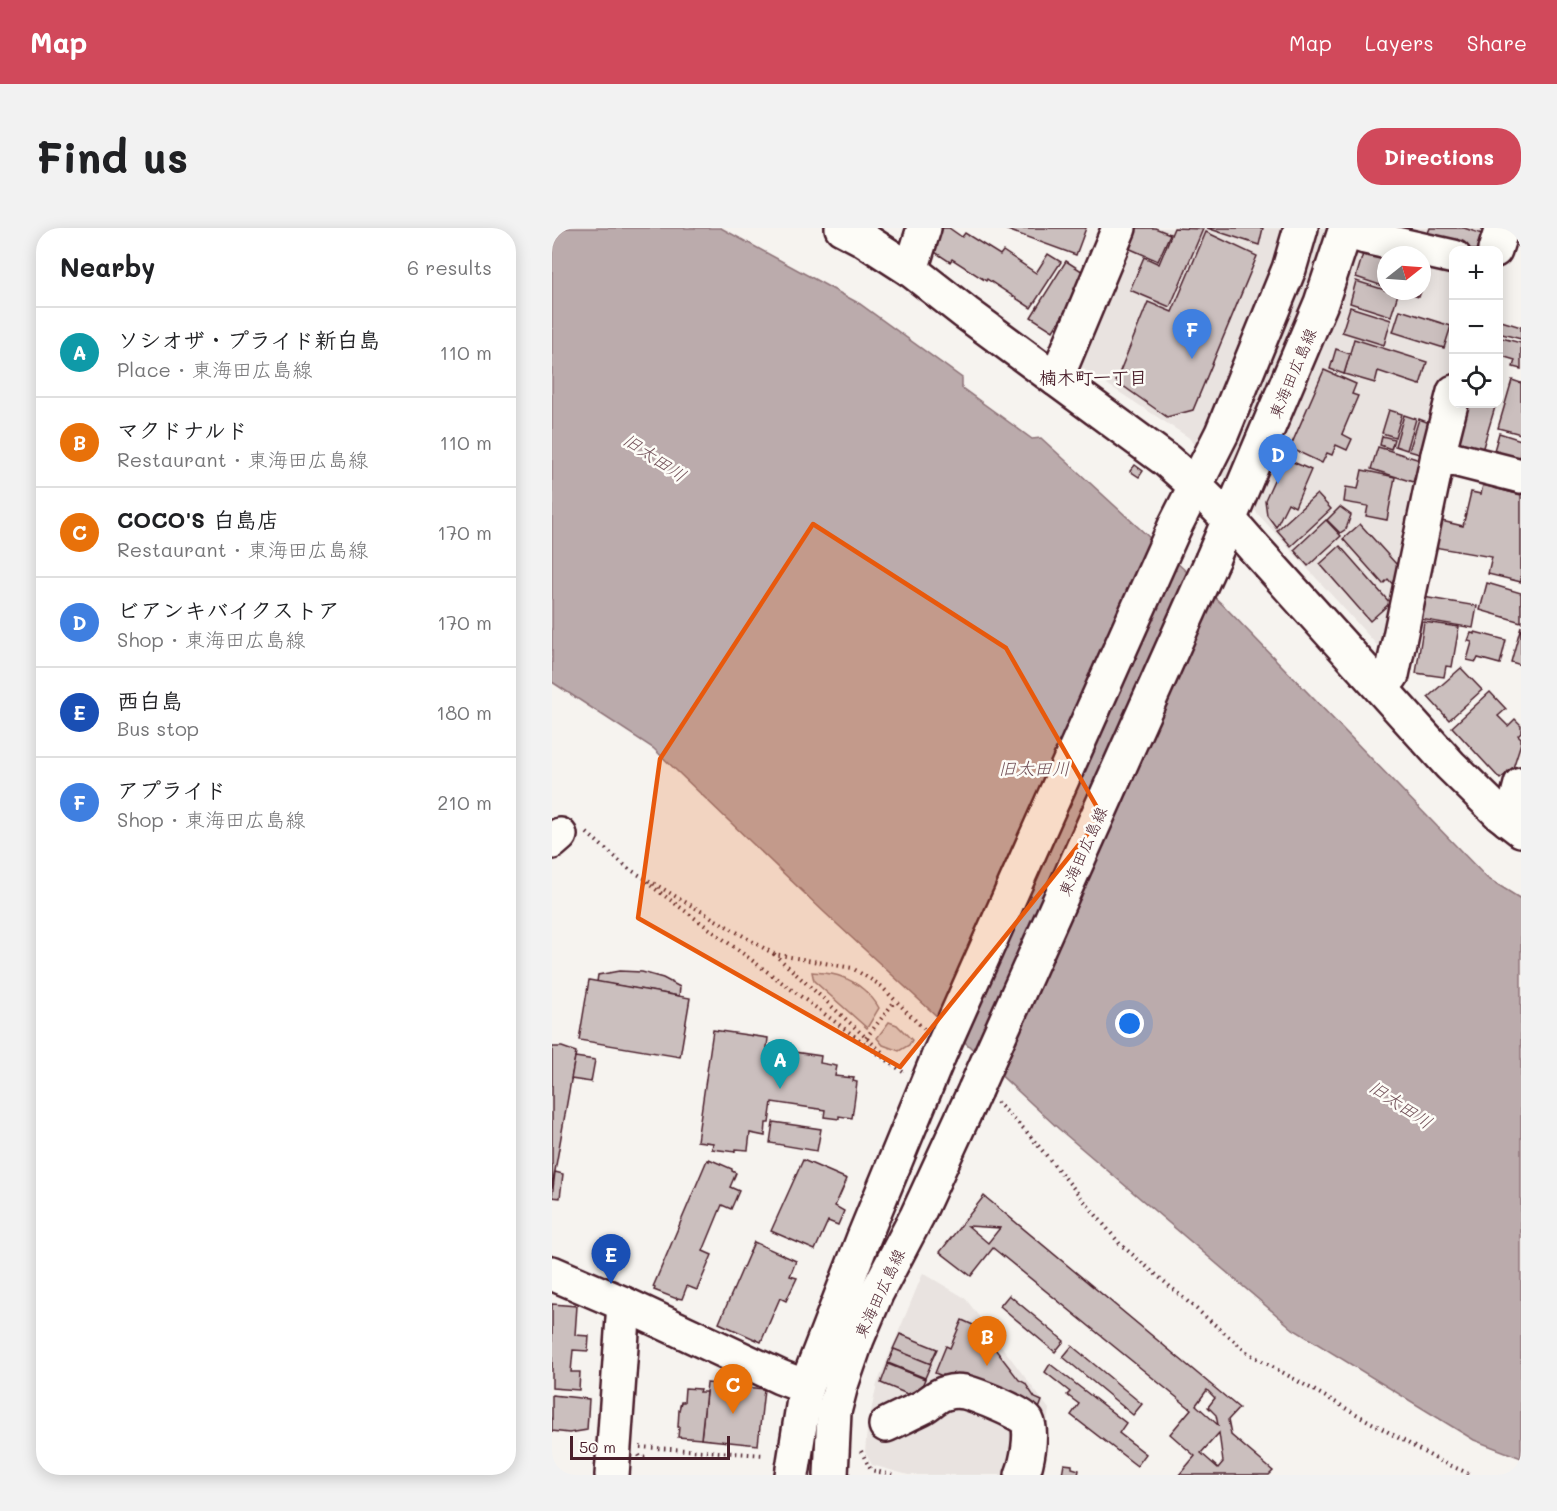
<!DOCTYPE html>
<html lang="en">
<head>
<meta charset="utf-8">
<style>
  :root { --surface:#fff; --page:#f2f2f2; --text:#202124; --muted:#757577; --line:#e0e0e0; --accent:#d1495b }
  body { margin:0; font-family:Mali,"Klee One",sans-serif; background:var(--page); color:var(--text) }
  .controls { position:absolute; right:18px; top:18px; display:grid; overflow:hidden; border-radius:12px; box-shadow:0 3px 15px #0003 }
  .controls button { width:54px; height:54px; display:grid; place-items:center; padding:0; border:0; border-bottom:2px solid var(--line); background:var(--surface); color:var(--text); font:30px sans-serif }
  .compass { position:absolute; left:825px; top:18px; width:54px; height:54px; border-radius:50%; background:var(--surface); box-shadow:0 3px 15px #0003; rotate:73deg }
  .scale { position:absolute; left:18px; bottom:15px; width:160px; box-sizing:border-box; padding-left:6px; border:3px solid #4a1f2b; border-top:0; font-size:16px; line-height:21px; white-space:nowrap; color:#4a1f2b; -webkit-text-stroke:4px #fdfcf7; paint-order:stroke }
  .you { position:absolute; left:578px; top:796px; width:21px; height:21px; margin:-15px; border:4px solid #fff; border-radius:50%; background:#1a73e8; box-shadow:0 0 0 9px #1a73e833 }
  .badge { display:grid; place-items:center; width:39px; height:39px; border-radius:50%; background:var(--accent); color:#fff; font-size:20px; font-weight:700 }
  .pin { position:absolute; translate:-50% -50px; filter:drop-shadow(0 2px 3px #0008) }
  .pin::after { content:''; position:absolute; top:32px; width:21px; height:18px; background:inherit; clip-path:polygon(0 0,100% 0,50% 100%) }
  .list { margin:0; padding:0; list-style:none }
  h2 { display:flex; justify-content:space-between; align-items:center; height:78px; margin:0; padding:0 24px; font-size:26px }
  h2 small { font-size:20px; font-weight:400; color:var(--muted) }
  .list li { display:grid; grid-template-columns:39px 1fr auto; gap:18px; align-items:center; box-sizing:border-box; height:90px; padding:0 24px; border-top:2px solid var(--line) }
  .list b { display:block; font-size:22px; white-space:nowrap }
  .list p { margin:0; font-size:20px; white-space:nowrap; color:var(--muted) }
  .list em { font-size:20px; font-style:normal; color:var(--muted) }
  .icon { flex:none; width:33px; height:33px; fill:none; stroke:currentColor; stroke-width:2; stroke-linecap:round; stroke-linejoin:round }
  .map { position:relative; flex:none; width:969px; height:1247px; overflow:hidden; border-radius:24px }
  header { display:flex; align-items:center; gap:36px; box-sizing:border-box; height:84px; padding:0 30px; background:var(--accent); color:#fff }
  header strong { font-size:28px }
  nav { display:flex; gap:33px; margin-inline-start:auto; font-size:21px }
  .intro { display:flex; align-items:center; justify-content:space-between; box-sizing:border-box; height:144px; padding:0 36px }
  h1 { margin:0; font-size:42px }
  .button { padding:15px 27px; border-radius:24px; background:var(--accent); color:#fff; font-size:21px; font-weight:700 }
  main { display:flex; gap:36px; padding:0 36px }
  aside { flex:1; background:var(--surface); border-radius:24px; box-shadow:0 3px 15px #0003 }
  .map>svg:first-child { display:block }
  .built { fill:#e9e3e0; fill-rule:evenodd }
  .green { fill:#dcd4d2; stroke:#937a7e; stroke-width:1.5 }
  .water { fill:#bbabac; stroke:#8e7378; stroke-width:1.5 }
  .building { fill:#cbbfbe; stroke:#4a1f2b; stroke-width:1.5; fill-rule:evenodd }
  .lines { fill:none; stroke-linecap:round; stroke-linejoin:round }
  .minor-casing { stroke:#4a1f2b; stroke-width:38 }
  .major-casing { stroke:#4a1f2b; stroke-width:38 }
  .path { stroke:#4a1f2b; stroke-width:4; stroke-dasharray:1.5 4.5; stroke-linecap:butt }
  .minor { stroke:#fdfcf7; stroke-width:33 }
  .major { stroke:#fdfcf7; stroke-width:33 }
  .major-bridge-casing { stroke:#4a1f2b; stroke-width:38; stroke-linecap:butt }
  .major-bridge { stroke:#fdfcf7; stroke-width:33 }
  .marked { fill:#e8590c; fill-opacity:0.2; stroke:#e8590c; stroke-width:4.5; stroke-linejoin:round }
  .labels { text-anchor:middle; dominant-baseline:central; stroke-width:5; stroke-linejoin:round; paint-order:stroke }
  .street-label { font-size:16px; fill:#4a1f2b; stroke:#fdfcf7 }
  .neighbourhood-label { font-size:18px; font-weight:bold; fill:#4a1f2b; stroke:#fdfcf7 }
  .water-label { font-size:18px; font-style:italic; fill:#725058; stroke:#fdfcf7 }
</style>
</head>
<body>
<header>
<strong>Map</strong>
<nav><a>Map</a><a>Layers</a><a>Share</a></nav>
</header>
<div class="intro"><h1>Find us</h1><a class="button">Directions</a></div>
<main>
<aside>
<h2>Nearby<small>6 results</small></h2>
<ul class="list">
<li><span class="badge" style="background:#0f9aa8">A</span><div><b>ソシオザ・プライド新白島</b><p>Place · 東海田広島線</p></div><em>110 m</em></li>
<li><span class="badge" style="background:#e8710a">B</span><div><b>マクドナルド</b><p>Restaurant · 東海田広島線</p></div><em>110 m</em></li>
<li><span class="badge" style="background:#e8710a">C</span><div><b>COCO'S 白島店</b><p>Restaurant · 東海田広島線</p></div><em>170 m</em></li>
<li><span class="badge" style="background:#3f7fe0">D</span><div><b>ビアンキバイクストア</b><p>Shop · 東海田広島線</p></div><em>170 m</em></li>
<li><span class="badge" style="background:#1a4fb4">E</span><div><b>西白島</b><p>Bus stop</p></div><em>180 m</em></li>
<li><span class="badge" style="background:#3f7fe0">F</span><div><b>アプライド</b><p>Shop · 東海田広島線</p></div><em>210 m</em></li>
</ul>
</aside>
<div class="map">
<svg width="969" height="1247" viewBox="0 0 969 1247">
  <rect width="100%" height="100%" fill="#f6f3ef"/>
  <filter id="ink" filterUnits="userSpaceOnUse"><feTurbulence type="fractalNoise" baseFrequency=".0167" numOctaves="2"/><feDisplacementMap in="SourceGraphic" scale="12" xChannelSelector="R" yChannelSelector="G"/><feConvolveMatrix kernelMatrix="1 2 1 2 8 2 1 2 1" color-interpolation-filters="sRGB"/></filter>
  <g filter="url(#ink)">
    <g class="built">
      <path d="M 565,0 L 946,0 L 939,22 L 902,22 L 901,152 L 834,427 L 636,209 L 524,136 ZM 834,27 L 870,27 L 870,63 L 834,63 Z"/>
      <polygon points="371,1045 413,1070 497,1181 488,1247 356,1247 320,1237 313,1224 315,1202 325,1156"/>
    </g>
    <g class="green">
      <path d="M 260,744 C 270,745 281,745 290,749 C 305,754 320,767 327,780 L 315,800 L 262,753 Z"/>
      <polygon points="337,794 345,797 360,812 357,817 347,823 331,817 325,810"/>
    </g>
    <polygon class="water" points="0,0 169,0 308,76 410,150 410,160 480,211 489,210 672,378 935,650 969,671 969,1230 922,1212 741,1101 507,901 273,685 101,520 0,454"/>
    <g class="building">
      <polygon points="391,0 397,0 410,9 413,5 448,27 451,23 484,45 496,26 509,34 479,80 435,51 434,53 400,31 398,34 378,21 383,4 387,7"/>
      <polygon points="450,0 534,0 524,27"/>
      <polygon points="582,0 603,0 618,6 606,33 574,19"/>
      <polygon points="622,0 651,1 618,79 578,62 592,29 607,36"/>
      <polygon points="655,0 711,0 707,17"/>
      <polygon points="878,0 912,0 930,6 924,22 908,22 874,10"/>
      <polygon points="967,0 969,0 969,19 962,17"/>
      <polygon points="654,4 705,28 641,182 615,189 564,153 596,74 620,84"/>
      <polygon points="813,19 834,27 834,59 804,49"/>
      <polygon points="514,33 536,47 501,103 479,89"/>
      <polygon points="870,37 877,39 870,61"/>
      <polygon points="804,53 846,66 839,88 798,75"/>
      <polygon points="847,63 869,63 867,69"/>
      <polygon points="798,79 839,92 832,117 790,104"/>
      <polygon points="848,82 899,98 892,120 841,104"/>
      <polygon points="946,92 969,99 969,111 946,105"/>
      <polygon points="946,109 969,115 969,141 961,139 963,132 946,127"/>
      <polygon points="802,111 875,134 868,157 826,143 823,155 792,146"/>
      <polygon points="784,121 798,126 792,146 778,141"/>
      <polygon points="772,142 804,156 800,166 806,168 790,206 800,211 795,222 784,217 780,227 775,225 770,235 738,220"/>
      <polygon points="960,152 969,155 969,206 946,200"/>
      <polygon points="912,176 932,176 943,179 929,226 907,219 901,212"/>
      <polygon points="837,182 850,186 843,209 830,205"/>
      <polygon points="852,187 864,191 855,222 843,218"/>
      <polygon points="867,191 880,196 871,227 857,223"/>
      <polygon points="947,205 969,212 968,234 941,226"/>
      <polygon points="830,208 842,211 839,221 828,217"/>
      <polygon points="826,219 868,232 861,254 819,241"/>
      <polygon points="732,230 759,242 743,279 736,275 724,299 715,287 713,272"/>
      <polygon points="583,237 591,243 587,249 578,243"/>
      <polygon points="810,242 843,249 835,292 814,288 816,278 792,274 794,259 806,261"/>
      <polygon points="931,257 969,267 969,354 936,346 940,329 876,318 881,291 911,298 919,264 929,266"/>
      <polygon points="765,266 779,281 739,318 725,302"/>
      <polygon points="788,279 799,287 794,301 788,305 775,292"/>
      <polygon points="774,292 789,308 756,338 742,322"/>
      <polygon points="808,296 845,337 843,359 836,351 831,356 791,311"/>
      <polygon points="788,318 838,375 818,393 768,336"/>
      <polygon points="935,355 969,365 969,394 928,382"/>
      <polygon points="865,368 925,378 921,400 862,390"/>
      <polygon points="872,394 907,399 900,439 894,438 892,449 864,445"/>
      <polygon points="969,398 969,437 959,434"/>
      <polygon points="923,404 954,412 948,436 926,430 924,434 915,432 920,414 916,413 919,405 923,406"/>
      <polygon points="909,440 930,462 897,492 876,469"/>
      <polygon points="938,464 954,481 946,488 956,498 963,491 969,497 969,504 966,507 969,510 969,515 961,540 948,551 900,499"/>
      <polygon points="67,743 90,744 111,750 128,759 127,768 45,754 46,747"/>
      <polygon points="37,752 138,770 128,829 27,812"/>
      <polygon points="161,802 216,810 215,820 269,828 268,835 285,838 283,848 302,850 301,853 305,854 300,890 287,888 287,891 272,889 273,882 220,874 217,895 214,895 213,908 198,905 196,922 183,921 183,924 160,921 161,915 145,913"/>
      <polygon points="0,819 10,819 24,824 0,960"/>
      <polygon points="23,829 43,832 39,854 19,851"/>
      <polygon points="221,894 269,901 265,923 218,915"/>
      <polygon points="157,931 180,941 180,943 184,945 178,959 187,963 179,981 170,977 151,1023 160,1027 145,1062 135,1058 130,1071 125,1070 125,1071 102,1062 103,1060 101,1059 155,932 157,933"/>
      <polygon points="251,932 295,951 283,978 292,983 286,997 276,993 263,1022 219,1003"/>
      <polygon points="3,944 11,946 8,970 0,969"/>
      <path d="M 432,968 L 687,1180 L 676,1192 L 679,1207 L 721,1243 L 717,1247 L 627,1247 L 643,1228 L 618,1206 L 639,1181 L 441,1020 L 419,1048 L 388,1024 ZM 416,998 L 448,1000 L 436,1015 ZM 655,1162 L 663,1170 L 656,1179 L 664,1187 L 666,1197 L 644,1177 ZM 667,1205 L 671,1234 L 666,1240 L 649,1225 Z"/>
      <polygon points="202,1014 244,1033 238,1048 245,1050 234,1073 228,1070 209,1114 167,1095"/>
      <polygon points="457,1067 512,1113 503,1124 448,1078"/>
      <polygon points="0,1076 25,1078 23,1107 37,1108 36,1123 21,1122 19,1144 28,1144 27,1162 0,1160"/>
      <polygon points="410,1092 432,1102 431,1105 438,1108 436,1112 467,1152 473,1155 483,1170 490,1173 485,1186 383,1145 394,1118 398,1120"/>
      <polygon points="348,1106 385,1121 378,1136 341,1121"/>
      <polygon points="520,1118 590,1176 581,1187 511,1129"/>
      <polygon points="342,1121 379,1136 373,1150 336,1135"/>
      <polygon points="336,1136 373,1151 365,1170 329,1155"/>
      <polygon points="498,1136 574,1195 567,1205 594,1226 585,1238 519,1187 527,1176 515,1167 518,1164 493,1144"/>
      <polygon points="155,1155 212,1161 206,1217 149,1211"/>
      <polygon points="133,1160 148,1161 147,1164 154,1164 149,1211 126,1209 127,1199 126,1199 127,1182 129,1174 132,1174"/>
      <polygon points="0,1167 37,1171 35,1202 17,1205 0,1203"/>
      <polygon points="512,1236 520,1237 520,1240 527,1242 526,1247 510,1247"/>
    </g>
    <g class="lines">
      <g class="minor-casing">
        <g id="minor">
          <path d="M 290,0 L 311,11 L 359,42 L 414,85 L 614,232 C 647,260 676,289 704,322 L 898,537 L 947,585 L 969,602"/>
          <polyline points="794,3 813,9 902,29"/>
          <polyline points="943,22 950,0"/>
          <polyline points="359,42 372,0"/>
          <polyline points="504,151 567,0"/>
          <polyline points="886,227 969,248"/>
          <polyline points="829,460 840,447 886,227 902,164"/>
          <polyline points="956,592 963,579 969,556"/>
          <polyline points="0,614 8,607"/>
          <polyline points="0,1045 72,1076 228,1149 254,1159"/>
          <path d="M 334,1197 C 346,1191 359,1185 371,1179 C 379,1174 385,1167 394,1165 C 400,1163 407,1163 413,1164 C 424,1167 469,1184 475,1193 C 481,1205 475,1235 470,1247"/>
          <polyline points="60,1247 72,1076"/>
        </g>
      </g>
      <g class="major-casing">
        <g id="major">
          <polyline points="623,298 670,205 737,41 749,0"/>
          <polyline points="660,332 769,75 794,0"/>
          <polyline points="240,1247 254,1159 312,1009 387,827"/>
          <polyline points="279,1247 282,1184 289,1157 305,1111 324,1066 365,988 423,862"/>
        </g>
      </g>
      <g class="path">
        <polyline points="35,605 77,641 222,726 300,740 328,757 372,801"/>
        <polyline points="94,654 351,844"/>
        <polyline points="222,726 330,824"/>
        <polyline points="314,810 343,773"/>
        <polyline points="445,874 474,903 568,1016 696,1125 884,1231 920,1247"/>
        <polyline points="88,1219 213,1227"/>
        <polyline points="309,1223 319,1242 340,1247"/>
        <polyline points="87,1227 88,1229 97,1230"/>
      </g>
      <use href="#minor" class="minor"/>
      <use href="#major" class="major"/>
      <g class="major-bridge-casing">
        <g id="major-bridge">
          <polyline points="387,827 623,298"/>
          <polyline points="423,862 660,332"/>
        </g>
      </g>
      <use href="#major-bridge" class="major-bridge"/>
    </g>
  </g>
  <path class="marked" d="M 261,296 L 454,420 L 550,588 L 348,839 L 86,690 L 108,531 Z"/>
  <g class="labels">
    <g class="street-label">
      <text transform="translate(740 145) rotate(-67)">東海田広島線</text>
      <text transform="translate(530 623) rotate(-66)">東海田広島線</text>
      <text transform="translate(327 1065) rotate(-65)">東海田広島線</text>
    </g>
    <g class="neighbourhood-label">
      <text x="541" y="149">楠木町一丁目</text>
    </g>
    <g class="water-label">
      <text transform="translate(103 229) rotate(34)">旧太田川</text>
      <text x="482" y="540">旧太田川</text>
      <text transform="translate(849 876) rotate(34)">旧太田川</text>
    </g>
  </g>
</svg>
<div class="controls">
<button>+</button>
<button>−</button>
<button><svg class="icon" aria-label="locate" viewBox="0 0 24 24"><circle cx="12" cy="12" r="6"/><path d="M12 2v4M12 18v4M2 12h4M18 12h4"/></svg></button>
</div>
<svg class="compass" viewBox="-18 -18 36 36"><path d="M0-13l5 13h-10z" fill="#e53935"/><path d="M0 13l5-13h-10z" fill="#757577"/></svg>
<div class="scale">50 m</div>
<div class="you"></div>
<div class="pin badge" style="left:228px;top:861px;background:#0f9aa8">A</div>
<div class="pin badge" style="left:435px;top:1138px;background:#e8710a">B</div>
<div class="pin badge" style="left:181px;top:1186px;background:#e8710a">C</div>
<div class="pin badge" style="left:726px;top:256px;background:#3f7fe0">D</div>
<div class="pin badge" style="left:59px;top:1056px;background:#1a4fb4">E</div>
<div class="pin badge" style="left:640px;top:131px;background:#3f7fe0">F</div>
</div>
</main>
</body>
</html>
